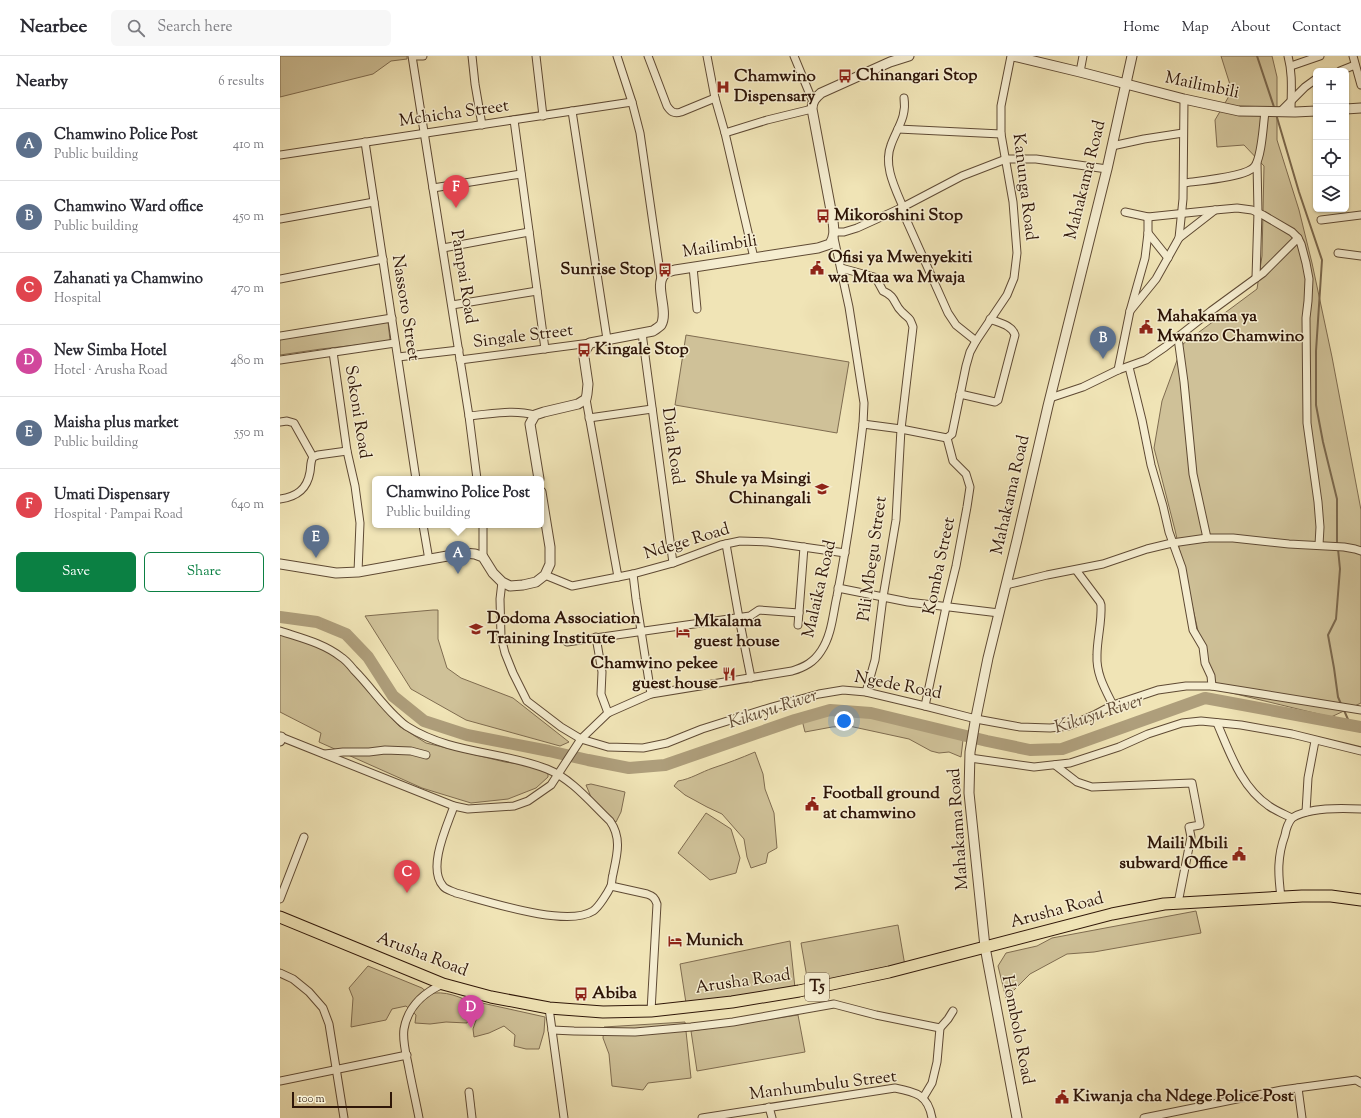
<!DOCTYPE html>
<html lang="en">
<head>
<meta charset="utf-8">
<style>
  :root { --surface:#fff; --page:#f7f7f7; --text:#2b2b33; --muted:#7c7c81; --line:#e1e1e2; --accent:#0b8043 }
  body { margin:0; font-family:"Sorts Mill Goudy",serif; background:var(--page); color:var(--text) }
  .controls { position:absolute; right:12px; top:12px; display:grid; overflow:hidden; border-radius:6px; box-shadow:0 1px 3px #0004 }
  .controls button { width:36px; height:36px; display:grid; place-items:center; padding:0; border:0; border-bottom:1px solid var(--line); background:var(--surface); color:var(--text); font:20px sans-serif }
  .scale { position:absolute; left:12px; bottom:10px; width:100px; box-sizing:border-box; padding-left:4px; border:2px solid #2f1608; border-top:0; font-size:11px; line-height:14px; white-space:nowrap; color:#2f1608; -webkit-text-stroke:3px #f5edd0; paint-order:stroke }
  .you { position:absolute; left:564px; top:665px; width:14px; height:14px; margin:-10px; border:3px solid #fff; border-radius:50%; background:#1a73e8; box-shadow:0 0 0 6px #1a73e833 }
  .badge { display:grid; place-items:center; width:26px; height:26px; border-radius:50%; background:var(--accent); color:#fff; font-size:13px; font-weight:700 }
  .pin { position:absolute; translate:-50% -33px; filter:drop-shadow(0 1px 2px #0008) }
  .pin::after { content:''; position:absolute; top:21px; width:14px; height:12px; background:inherit; clip-path:polygon(0 0,100% 0,50% 100%) }
  .popup { position:absolute; left:92px; top:420px; width:172px; height:52px; box-sizing:border-box; display:grid; place-content:center; border-radius:6px; background:var(--surface); filter:drop-shadow(0 1px 3px #0005); font-size:13px; white-space:nowrap; color:var(--muted) }
  .popup b { font-size:15px; color:var(--text) }
  .popup::after { content:''; position:absolute; left:50%; top:100%; margin-left:-8px; border:8px solid transparent; border-top-color:var(--surface) }
  .list { margin:0; padding:0; list-style:none }
  h2 { display:flex; justify-content:space-between; align-items:center; height:52px; margin:0; padding:0 16px; font-size:17px }
  h2 small { font-size:13px; font-weight:400; color:var(--muted) }
  .list li { display:grid; grid-template-columns:26px 1fr auto; gap:12px; align-items:center; box-sizing:border-box; height:72px; padding:0 16px; border-top:1px solid var(--line) }
  .list b { display:block; font-size:15px; white-space:nowrap }
  .list p { margin:0; font-size:13px; white-space:nowrap; color:var(--muted) }
  .list em { font-size:13px; font-style:normal; color:var(--muted) }
  .actions { display:flex; gap:8px; padding:12px 16px }
  .actions a { flex:1; padding:9px 0; border:1px solid var(--accent); border-radius:6px; text-align:center; font-size:14px; color:var(--accent) }
  .actions .main { background:var(--accent); color:#fff }
  .icon { flex:none; width:22px; height:22px; fill:none; stroke:currentColor; stroke-width:2; stroke-linecap:round; stroke-linejoin:round }
  .map { position:relative; flex:none; width:1081px; height:1062px; overflow:hidden }
  header { display:flex; align-items:center; gap:24px; box-sizing:border-box; height:56px; padding:0 20px; background:var(--surface); border-bottom:1px solid var(--line) }
  header strong { font-size:19px }
  nav { display:flex; gap:22px; margin-inline-start:auto; font-size:14px }
  .search { width:280px; height:36px; background:var(--page); display:flex; align-items:center; gap:10px; box-sizing:border-box; padding:0 14px; border-radius:6px; color:var(--muted); font-size:15px }
  main { display:flex }
  aside { flex:1; background:var(--surface) }
  .map>svg:first-child { display:block }
  .green { fill:#cfc198; stroke:#7f6c50 }
  .lines { fill:none; stroke-linecap:round; stroke-linejoin:round }
  .stream { stroke:#7b684d; stroke-width:2 }
  .river { stroke:#ae9e7b; stroke-width:12 }
  .minor-casing { stroke:#5f4a34; stroke-width:9 }
  .tertiary-casing { stroke:#5f4a34; stroke-width:11 }
  .trunk-casing { stroke:#2f1608; stroke-width:13 }
  .minor { stroke:#f5edd0; stroke-width:7 }
  .tertiary { stroke:#f5edd0; stroke-width:9 }
  .trunk { stroke:#f0e4b6; stroke-width:11 }
  .labels { text-anchor:middle; dominant-baseline:central; stroke-width:3; stroke-linejoin:round; paint-order:stroke }
  .shield { fill:#f5edd0; stroke:#6a5644; stroke-width:1 }
  .shield-label { font-size:16px; font-weight:bold; fill:#2f1608 }
  .poi-label { font-size:17px; font-weight:bold; fill:#2f1608; stroke:#f5edd0; text-anchor:start }
  .street-label { font-size:17px; fill:#2f1608; stroke:#f5edd0 }
  .water-label { font-size:18px; font-style:italic; fill:#624c36; stroke:#f5edd0 }
</style>
</head>
<body>
<header>
<strong>Nearbee</strong>
<div class="search"><svg class="icon" aria-label="search" viewBox="0 0 24 24"><circle cx="10" cy="10" r="6"/><path d="M15 15l6 6"/></svg>Search here</div>
<nav><a>Home</a><a>Map</a><a>About</a><a>Contact</a></nav>
</header>
<main>
<aside>
<h2>Nearby<small>6 results</small></h2>
<ul class="list">
<li><span class="badge" style="background:#5c6f8a">A</span><div><b>Chamwino Police Post</b><p>Public building</p></div><em>410 m</em></li>
<li><span class="badge" style="background:#5c6f8a">B</span><div><b>Chamwino Ward office</b><p>Public building</p></div><em>450 m</em></li>
<li><span class="badge" style="background:#e0444e">C</span><div><b>Zahanati ya Chamwino</b><p>Hospital</p></div><em>470 m</em></li>
<li><span class="badge" style="background:#d1479c">D</span><div><b>New Simba Hotel</b><p>Hotel · Arusha Road</p></div><em>480 m</em></li>
<li><span class="badge" style="background:#5c6f8a">E</span><div><b>Maisha plus market</b><p>Public building</p></div><em>550 m</em></li>
<li><span class="badge" style="background:#e0444e">F</span><div><b>Umati Dispensary</b><p>Hospital · Pampai Road</p></div><em>640 m</em></li>
</ul>
<div class="actions"><a class="main">Save</a><a>Share</a></div>
</aside>
<div class="map">
<svg width="1081" height="1062" viewBox="0 0 1081 1062">
  <rect width="100%" height="100%" fill="#f0e4b6"/>
  <filter id="stains"><feTurbulence type="fractalNoise" baseFrequency=".005" numOctaves="4"/><feColorMatrix values="0 0 0 0 .2 0 0 0 0 .09 0 0 0 0 .02 0 0 0 .5 -.17"/></filter>
  <radialGradient id="worn" r=".72"><stop offset=".6" stop-color="#630" stop-opacity="0"/><stop offset="1" stop-color="#630" stop-opacity=".3"/></radialGradient>
  <g class="green">
    <polygon points="0,0 127,0 127,3 111,5 93,18 0,41"/>
    <polygon points="941,0 992,0 997,21 997,84 1019,154 1032,207 1052,301 1081,454 1081,647 1051,661 931,632 895,474 874,392 882,345 903,288 977,233 982,200 984,110 964,89 937,91 935,64 952,35"/>
    <polygon points="108,266 110,284 103,286 41,293 0,299 0,283"/>
    <polygon points="406,279 569,306 557,377 395,349"/>
    <polygon points="153,554 158,554 158,583 167,612 181,622 233,642 289,686 280,690 186,664 131,633 85,560"/>
    <polygon points="0,578 30,587 50,597 66,609 97,646 119,670 146,687 225,706 246,709 268,717 268,721 256,732 228,743 191,747 142,732 39,686 41,677 0,656"/>
    <polygon points="555,657 602,662 683,684 681,701 669,696 659,697 651,695 629,683 569,670 552,671 525,676 522,664"/>
    <path d="M 475,696 L 483,718 L 485,733 L 494,757 L 497,792 L 488,797 L 486,807 L 471,812 L 467,801 L 464,783 L 442,758 L 427,751 L 405,739 L 394,730 L 398,725 C 411,723 421,716 433,712 C 448,707 461,702 475,696 Z"/>
    <polygon points="311,728 345,736 341,756 336,766 311,741 306,729"/>
    <polygon points="426,757 451,773 460,802 456,817 430,824 398,797"/>
    <polygon points="916,855 921,877 814,896 787,898 750,918 726,942 718,910 726,897 757,890 772,882"/>
    <polygon points="618,869 625,910 528,927 521,887"/>
    <polygon points="510,885 515,932 406,947 400,908"/>
    <path d="M 88,910 L 142,932 L 149,938 C 164,934 181,941 194,948 L 187,967 L 166,966 L 150,968 L 135,967 L 136,959 L 126,950 L 112,953 L 106,964 L 71,971 L 73,942 L 69,932 Z"/>
    <polygon points="202,947 265,961 264,976 259,993 246,993 234,990 235,979 224,970 209,977 194,981 193,973"/>
    <polygon points="518,959 525,996 417,1015 411,975"/>
    <polygon points="405,966 411,1022 368,1027 363,1034 332,1030 329,998 323,982 324,971"/>
  </g>
  <g class="lines">
    <g class="stream">
      <polyline points="977,0 995,54"/>
      <polyline points="996,58 1019,136 1042,204 1036,295 1036,349 1043,386 1057,443 1057,488"/>
      <polyline points="1058,493 1060,513 1056,563 1048,579 1054,612 1058,641 1061,648"/>
      <polyline points="1063,652 1070,668"/>
    </g>
    <polyline class="river" points="0,561 37,566 66,578 88,601 113,640 144,665 187,679 269,695 308,704 349,712 385,709 515,664 550,654 591,657 707,685 750,694 782,693 925,642 1081,671"/>
    <g class="minor-casing">
      <g id="minor">
        <polyline points="132,0 189,360 197,423"/>
        <polyline points="133,0 143,0"/>
        <polyline points="192,0 195,28 202,69"/>
        <polyline points="256,0 263,60"/>
        <polyline points="337,0 352,46 360,77 381,223"/>
        <path d="M 368,0 L 387,50 C 391,56 394,58 401,56 L 435,42"/>
        <polyline points="427,0 435,42 445,77 474,202"/>
        <polyline points="514,0 533,46"/>
        <path d="M 1008,0 C 1013,19 1011,36 1011,56"/>
        <polyline points="1073,0 1081,29"/>
        <polyline points="1011,10 1040,0"/>
        <polyline points="1060,15 1075,9"/>
        <polyline points="800,16 803,0"/>
        <polyline points="292,55 327,283"/>
        <polyline points="1001,55 1025,31 1036,23"/>
        <polyline points="234,64 265,293"/>
        <polyline points="618,73 721,78"/>
        <polyline points="445,77 487,64 532,53"/>
        <polyline points="85,86 136,423"/>
        <polyline points="832,90 864,83 903,77"/>
        <polyline points="0,99 352,46"/>
        <path d="M 904,127 C 918,125 968,121 975,110 C 982,99 983,70 985,56"/>
        <polyline points="153,132 241,118"/>
        <path d="M 623,151 C 615,132 603,109 611,89 C 617,72 627,61 624,42"/>
        <polyline points="621,152 668,257 676,269 696,285"/>
        <polyline points="845,156 868,161 935,154 957,152 972,154 983,159 1012,176 1018,182 1021,188 1026,207 1029,223 1028,245 1026,262 1027,367 1038,446 1040,471 1039,489"/>
        <polyline points="0,163 94,146"/>
        <polyline points="1041,164 1081,159"/>
        <polyline points="555,176 564,176 577,172 621,152 682,120 726,103 756,103 827,113"/>
        <polyline points="868,177 888,202"/>
        <polyline points="899,182 935,154"/>
        <polyline points="163,192 249,176"/>
        <polyline points="1058,197 1081,200"/>
        <polyline points="413,211 417,253"/>
        <path d="M 561,212 L 594,221 L 597,224 L 603,235 C 617,241 613,248 622,256 C 630,264 629,260 633,271 L 621,373 L 616,464 L 603,541 L 595,604 L 586,636"/>
        <polyline points="976,222 978,156 977,107"/>
        <polyline points="0,223 103,203"/>
        <polyline points="172,249 257,235"/>
        <polyline points="850,255 876,223 899,182 903,143 904,43"/>
        <polyline points="362,277 393,507"/>
        <polyline points="0,280 112,262"/>
        <polyline points="898,282 904,326 913,418 927,482"/>
        <polyline points="53,296 67,395 75,430 80,467 78,516"/>
        <polyline points="118,301 179,294"/>
        <polyline points="0,304 115,287"/>
        <polyline points="180,304 310,287"/>
        <polyline points="849,311 862,364 871,409 883,450 889,476 902,512 913,574 923,591 925,607 931,620 932,630"/>
        <polyline points="838,314 850,255 865,202 868,177 868,161"/>
        <path d="M 680,338 L 715,346 L 718,344 L 735,279 C 732,269 719,267 710,263"/>
        <polyline points="770,342 803,331 838,314 866,304 885,291 931,255 983,217 1018,182"/>
        <polyline points="306,343 338,521 353,518 393,507 441,489 460,485 488,486 565,497"/>
        <path d="M 189,360 C 212,358 233,353 255,359"/>
        <polyline points="309,362 372,353"/>
        <polyline points="0,366 7,365 14,367 33,401"/>
        <polyline points="583,368 621,373 667,382 672,378 686,310 690,296 696,285 727,239 734,222 737,197 733,146 721,78 721,50 731,0"/>
        <path d="M 0,443 C 16,441 27,434 30,416 C 31,411 30,406 33,401 L 38,399 L 67,395"/>
        <polyline points="143,469 149,504"/>
        <polyline points="446,488 459,562 471,622"/>
        <polyline points="203,501 203,469"/>
        <path d="M 796,514 L 820,546 L 821,549 C 822,566 817,583 817,599 C 816,618 825,633 833,649"/>
        <polyline points="353,518 356,543 371,638"/>
        <polyline points="265,519 292,530 338,521"/>
        <polyline points="222,526 220,543 221,581 225,597 233,617 247,645 281,671 301,683 328,691 363,692 387,687 422,673 492,651 539,638 563,634 586,636 645,650 696,663 740,671 770,672 789,670 816,658 833,649 878,634 906,630 932,630 1081,654"/>
        <polyline points="726,529 767,519 823,508 867,493 892,487 927,482 953,482 1009,488 1064,491 1075,493 1081,495"/>
        <polyline points="558,532 628,546 719,557"/>
        <polyline points="518,569 524,491"/>
        <path d="M 0,575 C 21,582 43,587 61,601 C 66,604 70,609 74,614 C 89,629 101,647 116,661 C 120,665 124,669 128,671 C 171,698 222,695 267,713 C 292,723 311,747 330,765 C 342,782 337,799 333,818 C 332,821 332,826 331,830 C 328,836 319,851 313,855 C 286,872 207,845 176,837 C 172,835 166,834 163,830 C 147,812 167,770 174,750"/>
        <polyline points="316,581 322,616 321,638 328,657"/>
        <polyline points="287,586 470,560 479,554 519,557"/>
        <polyline points="645,650 666,551 676,510 687,451 690,431 686,418 673,405 667,382"/>
        <path d="M 937,667 C 950,697 961,731 989,750 C 996,755 1004,758 1012,762"/>
        <path d="M 1,681 L 174,750 L 188,753 L 234,750 L 248,745 L 271,729 L 301,683 L 328,657 L 371,638 L 512,615 C 525,611 534,606 541,595 C 552,579 553,557 557,540 C 568,483 576,426 583,368 L 584,347 L 569,251 L 554,182"/>
        <polyline points="45,698 63,696 89,696 105,694 131,695 146,699"/>
        <polyline points="690,702 754,711 790,707 839,691 868,678 902,667 921,665 961,669 1012,678 1081,695"/>
        <polyline points="775,709 797,726 812,731 912,727 920,769 909,771 911,781 898,847"/>
        <polyline points="1026,756 1028,722 1035,685"/>
        <path d="M 331,830 L 367,838 C 373,840 375,842 377,848 L 371,955"/>
        <path d="M 1001,841 C 998,818 997,801 1005,779 C 1006,773 1008,767 1012,762 C 1029,751 1061,752 1081,753"/>
        <polyline points="0,843 24,781"/>
        <polyline points="0,917 13,923 29,936 43,952 49,968 64,1062"/>
        <polyline points="269,952 284,1062"/>
        <polyline points="272,974 294,975 355,976 411,971 453,966 554,948 596,959 660,972"/>
        <polyline points="0,1025 127,999"/>
        <polyline points="1018,1032 1022,1062"/>
        <polyline points="189,1036 192,1062"/>
        <polyline points="643,1042 652,1027 657,1006 660,972 668,963 673,955"/>
        <polyline points="489,1051 492,1062"/>
        <path d="M 139,1062 C 136,1046 132,1029 129,1013 C 127,1001 122,986 124,973 C 128,950 143,937 163,928"/>
        <path d="M 422,1062 L 615,1032 C 636,1036 648,1039 652,1062"/>
        <polyline points="864,1062 1002,1034 1076,1024 1081,1027"/>
      </g>
    </g>
    <g class="tertiary-casing">
      <g id="tertiary">
        <polyline points="733,0 800,16 904,43 959,55 1015,56 1036,55"/>
        <polyline points="1066,53 1081,52"/>
        <path d="M 259,423 L 250,368 L 255,359 L 264,356 L 298,348 L 306,343 L 307,338 L 308,328 L 304,301 L 305,295 L 310,287 L 373,275 C 376,273 379,271 381,269 C 389,255 374,230 384,219 C 387,215 392,215 395,214 L 538,192 L 550,188 C 555,180 554,174 553,165 L 532,53 C 532,46 535,42 541,37 L 610,6 L 629,0"/>
        <polyline points="0,508 56,517 78,516 184,497 195,498 203,501 213,517 222,526 230,530 243,529 256,526 265,519 270,508 270,491 261,436"/>
        <polyline points="0,681 1,681 0,685"/>
        <polyline points="737,1062 705,891 689,737 690,696 695,666 708,602 737,484 768,350 827,113 852,0"/>
      </g>
    </g>
    <g class="trunk-casing">
      <polyline id="trunk" points="0,861 163,928 211,941 269,952 323,956 371,955 452,946 519,935 609,916 832,858 884,848 1022,840 1051,840 1081,844"/>
    </g>
    <use href="#minor" class="minor"/>
    <use href="#tertiary" class="tertiary"/>
    <use href="#trunk" class="trunk"/>
  </g>
  <defs>
    <g id="bus-bare" transform="scale(1.08)"><path d="M-5-6H5V4H4V6H2V4H-2V6H-4V4H-5ZM-3.5-4V0h7V-4ZM-3.5 1.2v1.5H-2V1.2ZM2 1.2v1.5H3.5V1.2Z" fill="#8f2418" stroke="#f5edd0" stroke-width="2.5" paint-order="stroke"/></g>
    <g id="hospital-bare" transform="scale(1.08)"><path d="M-5-5h3v3.5h4V-5h3V5h-3V1.5h-4V5h-3Z" fill="#8f2418" stroke="#f5edd0" stroke-width="2.5" paint-order="stroke"/></g>
    <g id="civic-bare" transform="scale(1.08)"><path d="M-.6-6.5H3V-4.5H.6V-3L4-1V1h2V6H-6V1h2V-1L-.6-3ZM-1.2 2.5V6h2.4V2.5Z" fill="#8f2418" stroke="#f5edd0" stroke-width="2.5" paint-order="stroke"/></g>
    <g id="school-bare" transform="scale(1.08)"><path d="M0-5L7-2L0 1L-7-2ZM-4 1L0 2.5L4 1V4Q0 6-4 4Z" fill="#8f2418" stroke="#f5edd0" stroke-width="2.5" paint-order="stroke"/></g>
    <g id="university-bare" transform="scale(1.08)"><path d="M0-5L7-2L0 1L-7-2ZM-4 1L0 2.5L4 1V4Q0 6-4 4Z" fill="#8f2418" stroke="#f5edd0" stroke-width="2.5" paint-order="stroke"/></g>
    <g id="hotel-bare" transform="scale(1.08)"><path d="M-6-4.5h1.5V1H6V5H4.5V3h-9V5H-6ZM-4 0a1.8 1.8 0 1 1 3.6 0ZM.5 0V-2.5h3Q6-2.5 6 0Z" fill="#8f2418" stroke="#f5edd0" stroke-width="2.5" paint-order="stroke"/></g>
    <g id="restaurant-bare" transform="scale(1.08)"><path d="M-5-6h1v4h1v-4h1v4h1v-4h1v5L-1.5 .5V6h-2V.5L-5-1ZM5-6V6H3V1.5H1.5Q1.5-4 5-6Z" fill="#8f2418" stroke="#f5edd0" stroke-width="2.5" paint-order="stroke"/></g>
  </defs>
  <g fill-rule="evenodd">
    <use href="#bus-bare" x="565" y="20"/>
    <use href="#hospital-bare" x="443" y="31"/>
    <use href="#bus-bare" x="543" y="160"/>
    <use href="#civic-bare" x="537" y="212"/>
    <use href="#bus-bare" x="385" y="214"/>
    <use href="#civic-bare" x="866" y="271"/>
    <use href="#bus-bare" x="304" y="294"/>
    <use href="#school-bare" x="542" y="433"/>
    <use href="#university-bare" x="196" y="573"/>
    <use href="#hotel-bare" x="403" y="576"/>
    <use href="#restaurant-bare" x="449" y="618"/>
    <use href="#civic-bare" x="532" y="748"/>
    <use href="#civic-bare" x="959" y="798"/>
    <use href="#hotel-bare" x="395" y="885"/>
    <use href="#bus-bare" x="301" y="938"/>
    <use href="#civic-bare" x="782" y="1041"/>
  </g>
  <g class="labels">
    <rect class="shield" x="525" y="917" width="24" height="28" rx="3"/>
    <g class="shield-label">
      <text x="537" y="931">T5</text>
    </g>
    <g class="poi-label">
      <text x="576" y="20">Chinangari Stop</text>
      <text x="454" y="21">Chamwino<tspan x="454" dy="20">Dispensary</tspan></text>
      <text x="554" y="160">Mikoroshini Stop</text>
      <text x="548" y="202">Ofisi ya Mwenyekiti<tspan x="548" dy="20">wa Mtaa wa Mwaja</tspan></text>
      <text x="374" y="214" text-anchor="end">Sunrise Stop</text>
      <text x="877" y="261">Mahakama ya<tspan x="877" dy="20">Mwanzo Chamwino</tspan></text>
      <text x="315" y="294">Kingale Stop</text>
      <text x="531" y="423" text-anchor="end">Shule ya Msingi<tspan x="531" dy="20">Chinangali</tspan></text>
      <text x="207" y="563">Dodoma Association<tspan x="207" dy="20">Training Institute</tspan></text>
      <text x="414" y="566">Mkalama<tspan x="414" dy="20">guest house</tspan></text>
      <text x="438" y="608" text-anchor="end">Chamwino pekee<tspan x="438" dy="20">guest house</tspan></text>
      <text x="543" y="738">Football ground<tspan x="543" dy="20">at chamwino</tspan></text>
      <text x="948" y="788" text-anchor="end">Maili Mbili<tspan x="948" dy="20">subward Office</tspan></text>
      <text x="406" y="885">Munich</text>
      <text x="312" y="938">Abiba</text>
      <text x="793" y="1041">Kiwanja cha Ndege Police Post</text>
    </g>
    <g class="street-label">
      <text transform="translate(922 30) rotate(12)">Mailimbili</text>
      <text transform="translate(174 58) rotate(-8)">Mchicha Street</text>
      <text transform="translate(806 124) rotate(-76)">Mahakama Road</text>
      <text transform="translate(744 131) rotate(83)">Kanunga Road</text>
      <text transform="translate(440 191) rotate(-9)">Mailimbili</text>
      <text transform="translate(183 221) rotate(81)">Pampai Road</text>
      <text transform="translate(125 252) rotate(81)">Nassoro Street</text>
      <text transform="translate(243 281) rotate(-7)">Singale Street</text>
      <text transform="translate(77 356) rotate(81)">Sokoni Road</text>
      <text transform="translate(392 390) rotate(82)">Dida Road</text>
      <text transform="translate(731 439) rotate(-77)">Mahakama Road</text>
      <text transform="translate(407 486) rotate(-17)">Ndege Road</text>
      <text transform="translate(593 503) rotate(-82)">Pili Mbegu Street</text>
      <text transform="translate(660 510) rotate(-78)">Komba Street</text>
      <text transform="translate(540 533) rotate(-77)">Malaika Road</text>
      <text transform="translate(618 630) rotate(11)">Ngede Road</text>
      <text transform="translate(679 773) rotate(-94)">Mahakama Road</text>
      <text transform="translate(777 855) rotate(-15)">Arusha Road</text>
      <text transform="translate(142 899) rotate(21)">Arusha Road</text>
      <text transform="translate(463 926) rotate(-8)">Arusha Road</text>
      <text transform="translate(737 974) rotate(79)">Hombolo Road</text>
      <text transform="translate(543 1030) rotate(-7)">Manhumbulu Street</text>
    </g>
    <g class="water-label">
      <text transform="translate(493 654) rotate(-18)">Kikuyu River</text>
      <text transform="translate(819 659) rotate(-18)">Kikuyu River</text>
    </g>
  </g>
  <rect width="100%" height="100%" filter="url(#stains)"/>
  <rect width="100%" height="100%" fill="url(#worn)"/>
</svg>
<div class="controls">
<button>+</button>
<button>−</button>
<button><svg class="icon" aria-label="locate" viewBox="0 0 24 24"><circle cx="12" cy="12" r="6"/><path d="M12 2v4M12 18v4M2 12h4M18 12h4"/></svg></button>
<button><svg class="icon" aria-label="layers" viewBox="0 0 24 24"><path d="M12 4l9 5-9 5-9-5zM3 14l9 5 9-5"/></svg></button>
</div>
<div class="scale">100 m</div>
<div class="you"></div>
<div class="pin badge" style="left:178px;top:518px;background:#5c6f8a">A</div>
<div class="popup"><b>Chamwino Police Post</b>Public building</div>
<div class="pin badge" style="left:823px;top:303px;background:#5c6f8a">B</div>
<div class="pin badge" style="left:127px;top:837px;background:#e0444e">C</div>
<div class="pin badge" style="left:191px;top:972px;background:#d1479c">D</div>
<div class="pin badge" style="left:36px;top:502px;background:#5c6f8a">E</div>
<div class="pin badge" style="left:176px;top:152px;background:#e0444e">F</div>
</div>
</main>
</body>
</html>
